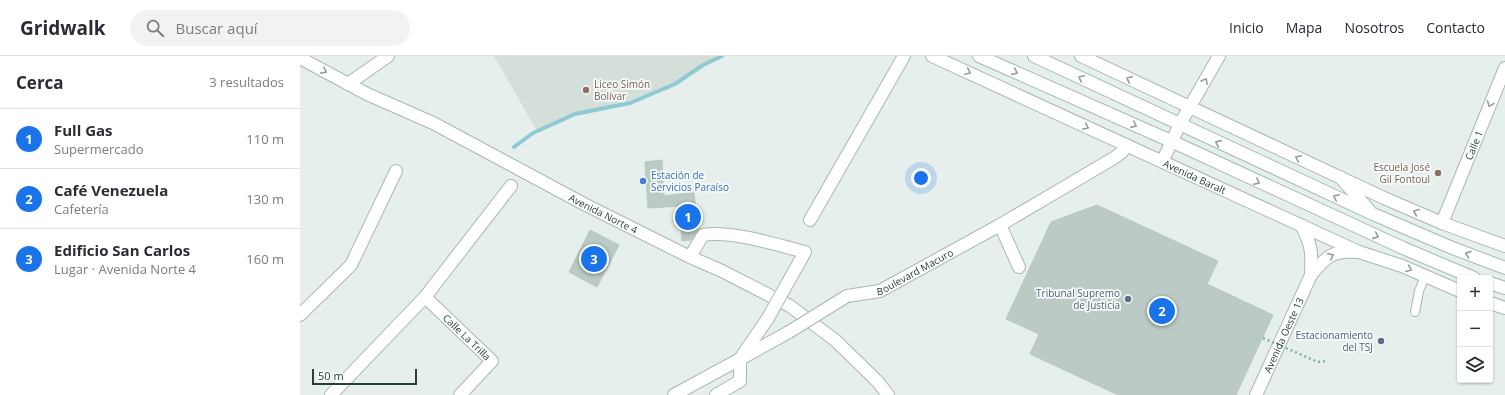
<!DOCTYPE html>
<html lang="es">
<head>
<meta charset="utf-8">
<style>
  :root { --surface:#fff; --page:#f2f2f3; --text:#2b2b33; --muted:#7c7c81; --line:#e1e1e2; --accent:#1a73e8 }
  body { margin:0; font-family:"Open Sans",sans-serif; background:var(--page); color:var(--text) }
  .controls { position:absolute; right:12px; bottom:12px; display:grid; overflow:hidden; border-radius:4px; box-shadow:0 1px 3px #0004 }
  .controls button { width:36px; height:36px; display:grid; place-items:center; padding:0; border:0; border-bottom:1px solid var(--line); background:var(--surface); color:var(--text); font:20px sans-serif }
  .scale { position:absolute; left:12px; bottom:10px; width:105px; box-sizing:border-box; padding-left:4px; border:2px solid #24423a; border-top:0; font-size:11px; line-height:14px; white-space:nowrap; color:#24423a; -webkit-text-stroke:3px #f7fbf9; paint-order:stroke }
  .you { position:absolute; left:621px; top:122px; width:14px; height:14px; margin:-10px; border:3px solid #fff; border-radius:50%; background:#1a73e8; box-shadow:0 0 0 6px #1a73e833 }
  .badge { display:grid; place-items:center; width:26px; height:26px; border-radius:50%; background:var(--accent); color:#fff; font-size:13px; font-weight:700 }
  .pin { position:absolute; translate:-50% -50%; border:2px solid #fff; box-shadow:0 1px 4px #0006 }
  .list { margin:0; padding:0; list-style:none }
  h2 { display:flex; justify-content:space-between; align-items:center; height:52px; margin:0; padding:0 16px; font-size:17px }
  h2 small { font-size:13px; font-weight:400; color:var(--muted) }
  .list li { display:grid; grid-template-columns:26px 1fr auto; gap:12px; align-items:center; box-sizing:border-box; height:60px; padding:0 16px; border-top:1px solid var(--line) }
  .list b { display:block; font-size:15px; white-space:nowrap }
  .list p { margin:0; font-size:13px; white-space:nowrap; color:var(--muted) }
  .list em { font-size:13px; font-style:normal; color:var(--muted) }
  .icon { flex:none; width:22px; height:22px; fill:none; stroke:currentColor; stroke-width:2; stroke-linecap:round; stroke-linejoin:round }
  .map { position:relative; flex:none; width:1205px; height:339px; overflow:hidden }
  header { display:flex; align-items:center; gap:24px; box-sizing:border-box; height:56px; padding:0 20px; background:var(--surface); border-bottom:1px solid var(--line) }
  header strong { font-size:19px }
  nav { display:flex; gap:22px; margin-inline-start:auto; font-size:14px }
  .search { width:280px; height:36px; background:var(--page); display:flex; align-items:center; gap:10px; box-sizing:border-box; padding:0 14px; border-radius:22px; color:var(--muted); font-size:15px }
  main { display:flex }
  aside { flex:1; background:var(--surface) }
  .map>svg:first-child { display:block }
  .built { fill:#d4dfda }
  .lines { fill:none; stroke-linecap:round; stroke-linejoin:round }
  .stream { stroke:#8ec9d4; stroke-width:4 }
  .building { fill:#bbcac4; stroke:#b8c9c2 }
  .service-casing { stroke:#a8b8b2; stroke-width:10 }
  .pedestrian-casing { stroke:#a8b8b2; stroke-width:14 }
  .minor-casing { stroke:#a8b8b2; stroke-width:14 }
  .secondary-casing { stroke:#a4bbb3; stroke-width:14 }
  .path { stroke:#86b3a5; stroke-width:2.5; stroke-dasharray:2 3; stroke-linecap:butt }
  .service { stroke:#fff; stroke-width:8 }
  .pedestrian { stroke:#fff; stroke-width:12 }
  .minor { stroke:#fff; stroke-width:12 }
  .secondary { stroke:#fff; stroke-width:12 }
  .pedestrian-bridge-casing { stroke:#a8b8b2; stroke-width:14; stroke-linecap:butt }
  .minor-bridge-casing { stroke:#a8b8b2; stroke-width:14; stroke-linecap:butt }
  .path-bridge { stroke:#86b3a5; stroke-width:2.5; stroke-dasharray:2 3; stroke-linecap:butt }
  .pedestrian-bridge { stroke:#fff; stroke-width:12 }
  .minor-bridge { stroke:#fff; stroke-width:12 }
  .oneway { stroke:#92a09c }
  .education-dot { fill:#8d6e63; stroke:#f7fbf9; stroke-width:1.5 }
  .shop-dot { fill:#3f7fe0; stroke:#f7fbf9; stroke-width:1.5 }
  .service-dot { fill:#5c6f8a; stroke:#f7fbf9; stroke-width:1.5 }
  .labels { text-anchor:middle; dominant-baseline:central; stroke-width:3.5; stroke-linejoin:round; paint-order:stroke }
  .education-label { font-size:10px; fill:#785e54; stroke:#f7fbf9; text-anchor:start }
  .street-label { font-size:10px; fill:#24423a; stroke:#f7fbf9 }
  .shop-label { font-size:10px; fill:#366cbe; stroke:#f7fbf9; text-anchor:start }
  .service-label { font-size:10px; fill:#4e5e75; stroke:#f7fbf9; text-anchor:end }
</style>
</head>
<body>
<header>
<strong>Gridwalk</strong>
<div class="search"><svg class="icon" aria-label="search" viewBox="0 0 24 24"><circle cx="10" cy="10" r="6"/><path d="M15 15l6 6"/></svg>Buscar aquí</div>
<nav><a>Inicio</a><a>Mapa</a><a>Nosotros</a><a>Contacto</a></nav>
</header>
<main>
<aside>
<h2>Cerca<small>3 resultados</small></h2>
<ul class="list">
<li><span class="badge">1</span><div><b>Full Gas</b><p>Supermercado</p></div><em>110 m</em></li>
<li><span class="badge">2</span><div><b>Café Venezuela</b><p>Cafetería</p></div><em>130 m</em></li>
<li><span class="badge">3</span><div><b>Edificio San Carlos</b><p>Lugar · Avenida Norte 4</p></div><em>160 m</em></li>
</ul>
</aside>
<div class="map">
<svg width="1205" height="339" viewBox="0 0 1205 339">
  <rect width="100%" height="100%" fill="#e6efeb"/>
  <polygon class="built" points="194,0 422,0 403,9 375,28 343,41 283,56 237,75"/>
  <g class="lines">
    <polyline class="stream" points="214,91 233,77 275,58 330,47 375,28 403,9 422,0"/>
  </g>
  <g class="building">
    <polygon points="362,104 364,140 394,136 398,174 391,184 382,185 379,150 348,152 345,106"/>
    <polygon points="797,149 918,205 907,228 973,259 936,339 818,339 730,298 739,278 706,263 751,166"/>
    <polygon points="290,174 319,189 297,231 269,216"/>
  </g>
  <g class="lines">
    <g class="service-casing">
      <polyline id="service" points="1115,256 1119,235 1125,220"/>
    </g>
    <g class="pedestrian-casing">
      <g id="pedestrian">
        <polyline points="700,169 719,211"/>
        <path id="s1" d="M 547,240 L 580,235 L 700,169 L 814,102 L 822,96 L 826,89"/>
        <polyline points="416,339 440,325 440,303 489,276"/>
      </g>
    </g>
    <g class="minor-casing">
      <g id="minor">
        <path id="s2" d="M 632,0 L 1059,196 L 1102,210 L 1160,235"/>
        <polyline points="781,0 1084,142 1142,167 1205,190"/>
        <path id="s3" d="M 0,2 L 67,38 L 133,67 L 284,148 L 390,201 L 422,215 L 490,250 L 536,285 L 578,326 L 588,339"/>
        <polyline points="48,28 88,0"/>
        <polyline points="862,106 880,68 919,0"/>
        <polyline points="510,164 604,0"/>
        <path id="s4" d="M 1142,167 L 1205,12"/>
        <path d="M 1001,169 C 1012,189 1012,197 1011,219"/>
        <path d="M 390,201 L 403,179 C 430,174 478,189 505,196 L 496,212"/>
        <path id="s5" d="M 125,241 L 192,305 L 160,339"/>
        <polyline points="1190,247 1205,252"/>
        <polyline points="0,259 51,209 96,115"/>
        <polyline points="31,339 125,241 211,130"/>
        <polyline points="374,339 440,303 468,262"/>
        <path id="s6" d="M 956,339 L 1011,219 C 1025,202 1032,194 1055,196"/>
      </g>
    </g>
    <g class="secondary-casing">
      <g id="secondary">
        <polyline points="679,0 871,85 1103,192 1174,222"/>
        <polyline points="734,0 1073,158 1150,191 1205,212"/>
        <polyline points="1040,121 1069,154"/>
        <polyline points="1190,227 1205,232"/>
      </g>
    </g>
    <polyline class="path" points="1018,306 1027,305"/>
    <use href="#service" class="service"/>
    <use href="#pedestrian" class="pedestrian"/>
    <use href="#minor" class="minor"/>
    <use href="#secondary" class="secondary"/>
    <g class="pedestrian-bridge-casing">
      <polyline id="pedestrian-bridge" points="489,276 547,240"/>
    </g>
    <g class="minor-bridge-casing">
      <polyline id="minor-bridge" points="468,262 496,212"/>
    </g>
    <polyline class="path-bridge" points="963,282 1018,306"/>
    <use href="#pedestrian-bridge" class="pedestrian-bridge"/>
    <use href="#minor-bridge" class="minor-bridge"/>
  </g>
  <defs><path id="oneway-chevron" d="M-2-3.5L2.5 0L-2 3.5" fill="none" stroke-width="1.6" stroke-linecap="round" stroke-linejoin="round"/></defs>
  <g class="oneway">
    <use href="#oneway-chevron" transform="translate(24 15) rotate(28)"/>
    <use href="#oneway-chevron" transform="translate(668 16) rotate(25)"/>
    <use href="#oneway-chevron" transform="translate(715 16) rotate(24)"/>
    <use href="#oneway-chevron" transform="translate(781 22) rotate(-155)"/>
    <use href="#oneway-chevron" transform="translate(829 23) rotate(-155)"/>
    <use href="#oneway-chevron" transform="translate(905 25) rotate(-61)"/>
    <use href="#oneway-chevron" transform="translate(1190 48) rotate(112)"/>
    <use href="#oneway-chevron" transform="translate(834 69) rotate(24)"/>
    <use href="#oneway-chevron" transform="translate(786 71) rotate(25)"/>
    <use href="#oneway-chevron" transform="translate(918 87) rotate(-156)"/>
    <use href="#oneway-chevron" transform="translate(998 102) rotate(-155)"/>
    <use href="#oneway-chevron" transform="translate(957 126) rotate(25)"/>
    <use href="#oneway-chevron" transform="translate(1036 141) rotate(-155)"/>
    <use href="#oneway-chevron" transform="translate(1116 156) rotate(-157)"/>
    <use href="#oneway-chevron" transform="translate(1076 180) rotate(24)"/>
    <use href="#oneway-chevron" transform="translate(1168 198) rotate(-159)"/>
    <use href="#oneway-chevron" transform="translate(1031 200) rotate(-26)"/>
    <use href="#oneway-chevron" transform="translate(1109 213) rotate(22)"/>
  </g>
  <g class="education-dot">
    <circle cx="286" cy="34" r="4"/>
    <circle cx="1138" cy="117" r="4"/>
  </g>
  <circle class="shop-dot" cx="343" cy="125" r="4"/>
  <g class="service-dot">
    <circle cx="828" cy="243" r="4"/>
    <circle cx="1081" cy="285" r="4"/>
  </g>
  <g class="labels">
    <g class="education-label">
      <text x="294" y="28">Liceo Simón<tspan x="294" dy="12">Bolívar</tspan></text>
      <text x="1130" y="111" text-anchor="end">Escuela José<tspan x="1130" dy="12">Gil Fontoul</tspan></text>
    </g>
    <g class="street-label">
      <text stroke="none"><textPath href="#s4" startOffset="84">Calle 1</textPath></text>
      <text stroke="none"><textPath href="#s2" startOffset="289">Avenida Baralt</textPath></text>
      <text stroke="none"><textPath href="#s3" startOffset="341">Avenida Norte 4</textPath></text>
      <text stroke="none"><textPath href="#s1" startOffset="73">Boulevard Macuro</textPath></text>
      <text stroke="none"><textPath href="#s6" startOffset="66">Avenida Oeste 13</textPath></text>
      <text stroke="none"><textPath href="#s5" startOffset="58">Calle La Trilla</textPath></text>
    </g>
    <g class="shop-label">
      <text x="351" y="119">Estación de<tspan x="351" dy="12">Servicios Paraíso</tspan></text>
    </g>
    <g class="service-label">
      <text x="820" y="237">Tribunal Supremo<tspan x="820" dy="12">de Justicia</tspan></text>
      <text x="1073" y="279">Estacionamiento<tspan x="1073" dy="12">del TSJ</tspan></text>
    </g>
  </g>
</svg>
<div class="controls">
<button>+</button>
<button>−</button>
<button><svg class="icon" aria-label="layers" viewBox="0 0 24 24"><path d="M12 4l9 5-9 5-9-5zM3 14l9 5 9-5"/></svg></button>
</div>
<div class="scale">50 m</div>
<div class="you"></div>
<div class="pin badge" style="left:388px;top:161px">1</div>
<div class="pin badge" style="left:862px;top:255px">2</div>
<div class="pin badge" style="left:294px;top:203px">3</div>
</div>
</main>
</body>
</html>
